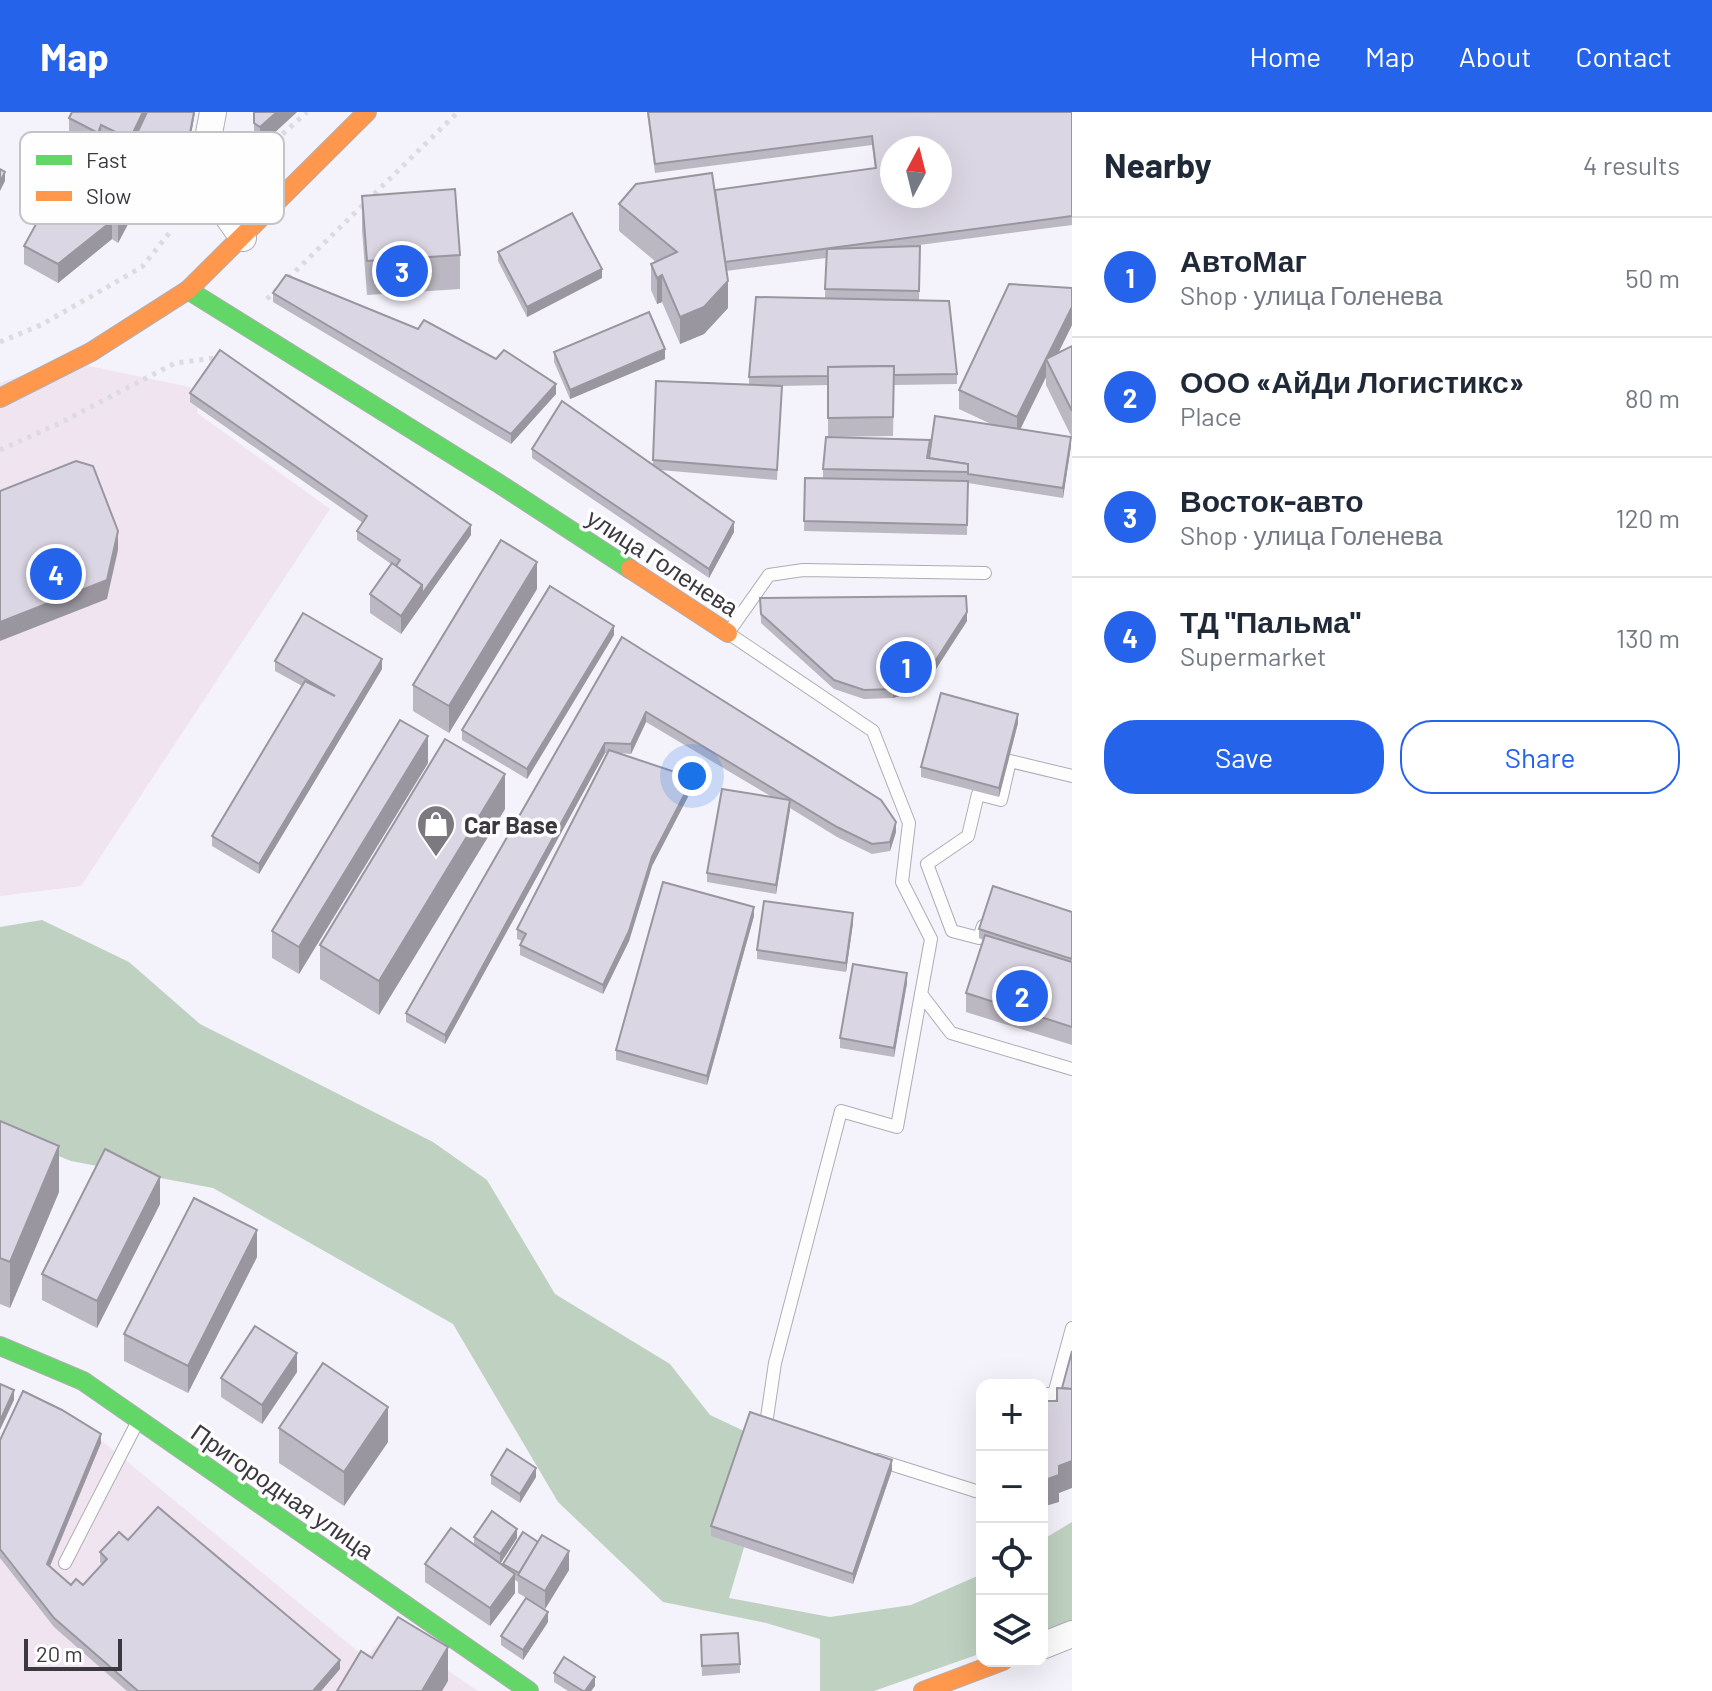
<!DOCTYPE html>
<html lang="en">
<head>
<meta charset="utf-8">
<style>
  :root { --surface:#fff; --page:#f2f2f3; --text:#1f2937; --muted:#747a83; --line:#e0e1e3; --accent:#2563eb }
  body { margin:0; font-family:Barlow,sans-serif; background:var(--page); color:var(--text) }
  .controls { position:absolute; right:24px; bottom:24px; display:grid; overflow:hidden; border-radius:16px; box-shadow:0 8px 32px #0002 }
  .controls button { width:72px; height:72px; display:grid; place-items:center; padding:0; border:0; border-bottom:2px solid var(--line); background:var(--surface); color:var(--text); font:40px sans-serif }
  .compass { position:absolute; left:880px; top:24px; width:72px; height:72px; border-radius:50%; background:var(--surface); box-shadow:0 8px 32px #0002; rotate:7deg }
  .scale { position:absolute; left:24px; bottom:20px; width:98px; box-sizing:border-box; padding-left:8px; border:4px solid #3b3840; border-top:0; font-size:22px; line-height:28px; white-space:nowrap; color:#3b3840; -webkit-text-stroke:6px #fefefe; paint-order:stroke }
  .you { position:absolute; left:692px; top:664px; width:28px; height:28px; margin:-20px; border:6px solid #fff; border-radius:50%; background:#1a73e8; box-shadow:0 0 0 12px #1a73e833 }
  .badge { display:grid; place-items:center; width:52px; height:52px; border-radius:50%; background:var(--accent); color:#fff; font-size:26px; font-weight:700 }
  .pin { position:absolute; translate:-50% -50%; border:4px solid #fff; box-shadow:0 2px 8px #0006 }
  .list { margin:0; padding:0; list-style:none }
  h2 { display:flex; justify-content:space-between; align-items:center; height:104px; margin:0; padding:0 32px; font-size:34px }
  h2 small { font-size:26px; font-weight:400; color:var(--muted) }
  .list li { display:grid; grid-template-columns:52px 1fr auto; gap:24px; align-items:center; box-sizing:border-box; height:120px; padding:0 32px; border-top:2px solid var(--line) }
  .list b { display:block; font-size:30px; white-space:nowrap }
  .list p { margin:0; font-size:26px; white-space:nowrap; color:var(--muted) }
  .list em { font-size:26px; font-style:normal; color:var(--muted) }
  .actions { display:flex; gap:16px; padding:24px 32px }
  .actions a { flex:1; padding:18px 0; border:2px solid var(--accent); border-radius:32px; text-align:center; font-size:28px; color:var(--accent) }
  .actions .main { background:var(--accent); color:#fff }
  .icon { flex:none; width:44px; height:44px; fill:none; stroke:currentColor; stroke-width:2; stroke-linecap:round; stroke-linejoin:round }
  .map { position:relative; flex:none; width:1072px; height:1579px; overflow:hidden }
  header { display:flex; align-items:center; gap:48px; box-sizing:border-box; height:112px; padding:0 40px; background:var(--accent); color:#fff }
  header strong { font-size:38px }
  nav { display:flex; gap:44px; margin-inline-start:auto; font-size:28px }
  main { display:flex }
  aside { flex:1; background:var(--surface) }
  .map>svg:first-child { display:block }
  .industrial { fill:#f0e4f0 }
  .forest { fill:#bfd2c1 }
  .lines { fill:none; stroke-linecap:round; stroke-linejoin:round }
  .lane-casing { stroke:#afadb3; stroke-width:14 }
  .street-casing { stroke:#afadb3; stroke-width:28 }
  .fast-casing { stroke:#afadb3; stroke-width:20 }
  .slow-casing { stroke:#afadb3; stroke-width:20 }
  .path { stroke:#dcdbde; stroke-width:5; stroke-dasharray:4 6; stroke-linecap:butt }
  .lane { stroke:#fdfdfe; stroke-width:12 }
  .street { stroke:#fdfdfe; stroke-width:26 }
  .fast { stroke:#63d668; stroke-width:18 }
  .slow { stroke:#ff974d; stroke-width:18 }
  .wall { fill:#bcb8c3 }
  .shaded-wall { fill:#99969f }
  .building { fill:#dbd6e3; stroke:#99969f; stroke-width:2; fill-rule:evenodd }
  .labels { text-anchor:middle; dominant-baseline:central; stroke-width:7; stroke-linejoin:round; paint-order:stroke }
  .street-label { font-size:24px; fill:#3b3840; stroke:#fefefe }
  .poi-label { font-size:24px; font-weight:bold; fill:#3b3840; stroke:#fefefe; text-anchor:start }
  .key { fill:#fefefe; stroke:#c4c3c5; stroke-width:2 }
  .key-label { font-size:22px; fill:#3b3840 }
</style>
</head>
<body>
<header>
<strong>Map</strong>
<nav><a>Home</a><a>Map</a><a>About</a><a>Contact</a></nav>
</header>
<main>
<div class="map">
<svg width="1072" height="1579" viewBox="0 0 1072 1579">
  <rect width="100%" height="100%" fill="#f4f2fa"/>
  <g class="industrial">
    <polygon points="65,249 190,275 199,284 197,301 330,397 81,774 0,784 0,271"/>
    <polygon points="68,1301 366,1546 389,1519 478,1579 0,1579 0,1423"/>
  </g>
  <g class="forest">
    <polygon points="42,808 129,850 200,912 433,1030 487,1068 555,1182 670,1252 710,1303 759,1326 767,1358 729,1486 830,1505 911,1493 982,1462 982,1541 874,1579 820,1579 820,1527 766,1511 663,1490 558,1390 453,1212 213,1076 71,1049 0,1021 0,815"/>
    <polygon points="1072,1410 1072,1510 1042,1521 1042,1428"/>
  </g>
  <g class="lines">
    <g class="lane-casing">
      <g id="lane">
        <polyline points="983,814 979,826 952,819 927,752 968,724 978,682 1001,688 1010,649 1072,664"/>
        <polyline points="921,882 931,827 902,770 909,711 873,619 728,521 769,463 803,458 985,461"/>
        <polyline points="1042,1282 1054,1282 1072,1216"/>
        <polyline points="773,1315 766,1312 775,1251 841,999 897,1015 921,882 951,921 1072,957"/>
        <polyline points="878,1348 982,1381"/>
        <polyline points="65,1451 137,1311"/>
      </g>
    </g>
    <g class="street-casing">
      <g id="street">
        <polyline points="213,0 205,43 210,79 243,126"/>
        <polyline points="1042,1534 1072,1522"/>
      </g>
    </g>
    <g class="fast-casing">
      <g id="fast">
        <polyline points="188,178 498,371 630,457"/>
        <polyline points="0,1234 83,1269 529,1579"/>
      </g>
    </g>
    <g class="slow-casing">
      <g id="slow">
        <polyline points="0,286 91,240 188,178 367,0"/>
        <polyline points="630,457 728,521"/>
        <polyline points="923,1579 1003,1549"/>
      </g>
    </g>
    <g class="path">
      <polyline points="253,49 307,0"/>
      <polyline points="267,187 458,0"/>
      <polyline points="0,230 41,213 142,155 171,119"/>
      <polyline points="0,338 60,311 175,251 222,245"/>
    </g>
    <use href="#lane" class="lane"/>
    <use href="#street" class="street"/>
    <use href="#fast" class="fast"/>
    <use href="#slow" class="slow"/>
  </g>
  <g class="wall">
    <polygon points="72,0 195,0 182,72 101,32 98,39 69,25 69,6"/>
    <polygon points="254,0 297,0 260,34 254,29"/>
    <polygon points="647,0 1072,0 1072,113 912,134 920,134 919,189 957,262 957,272 894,273 893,324 828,325 828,273 782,274 777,368 660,358 734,420 709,466 532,346 532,337 653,353 656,269 749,272 749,265 825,186 826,146 726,159 728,196 704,222 680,232 662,190 657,192 651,178 651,152 656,150 619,119 619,92 875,56 872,33 655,61"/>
    <polygon points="143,84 118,131 112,127 58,171 24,152 24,134"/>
    <polygon points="362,84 460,143 460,177 367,183 362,118"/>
    <polygon points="498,140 602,166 527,205 498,149"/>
    <polygon points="273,181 556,282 511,332 273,190"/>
    <polygon points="1072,213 1058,240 1072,234 1072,326 1046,273 1046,265 1020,317 1071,334 1063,386 968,371 967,423 804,419 805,366 823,366 823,357 930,338 993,313 959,297 959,278"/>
    <polygon points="554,240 665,247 570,287 554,250"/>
    <polygon points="190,281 471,423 401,522 370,501 370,482 391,452 357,428 357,419 363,411 190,290"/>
    <polygon points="537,477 449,621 413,599 413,573"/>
    <polygon points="760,486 967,509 923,577 893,586 864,587 834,577 761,511"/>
    <polygon points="614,523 527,667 462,628 462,618"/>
    <polygon points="622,525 896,720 890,739 872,742 837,725 790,696 776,782 707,770 707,761 772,685 646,610 631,642 620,641 693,675 652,754 629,829 603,882 520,843 520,833 522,829 517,827 517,817 608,641 605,641 445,932 406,910 406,901"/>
    <polygon points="275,549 382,557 259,762 212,734 212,724 302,574 275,559"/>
    <polygon points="1018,611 999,685 921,665 921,655"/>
    <polygon points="428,651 299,862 272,846 272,819"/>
    <polygon points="505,697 379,903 320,867 320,833"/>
    <polygon points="1072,800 1072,933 966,900 966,881 983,828 979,826 979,817"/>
    <polygon points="754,804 707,973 616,948 616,938"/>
    <polygon points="853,811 846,860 757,847 757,838"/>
    <polygon points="907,871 894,945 840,936 840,926"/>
    <polygon points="0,1009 59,1080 10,1196 0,1192"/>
    <polygon points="160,1092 97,1216 42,1188 42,1162"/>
    <polygon points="257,1145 188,1281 124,1249 124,1222"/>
    <polygon points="297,1260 262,1312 221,1285 221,1266"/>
    <polygon points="279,1316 388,1330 344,1394 279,1351"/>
    <polygon points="0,1328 101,1331 50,1454 71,1473 83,1473 102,1452 100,1450 100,1440 128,1428 340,1557 321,1579 127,1579 54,1515 0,1446"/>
    <polygon points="892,1358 853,1472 711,1424 711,1414"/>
    <polygon points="491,1363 536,1365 520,1391 491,1372"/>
    <polygon points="474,1425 517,1426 500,1452 503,1454 503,1452 569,1458 545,1497 518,1481 518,1470 515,1468 515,1481 490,1514 425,1470 425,1452 474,1433"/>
    <polygon points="548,1510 523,1548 501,1533 501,1524"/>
    <polygon points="701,1533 740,1552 740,1561 702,1564"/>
    <polygon points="554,1561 595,1574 591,1579 568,1579 554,1570"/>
  </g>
  <g class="shaded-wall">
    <polygon points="143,0 152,0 130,36 130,27"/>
    <polygon points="194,0 195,0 182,72 182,63"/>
    <polygon points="277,0 297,0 260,34 260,15"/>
    <polygon points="101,13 101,32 98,39 98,21"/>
    <polygon points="5,60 5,69 0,79 0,70"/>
    <polygon points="143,65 143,84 118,131 118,112"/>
    <polygon points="112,109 112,127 58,171 58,152"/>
    <polygon points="602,157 602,166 527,205 527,195"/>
    <polygon points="662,163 662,190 657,192 657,166"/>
    <polygon points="728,169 728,196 704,222 680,232 680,205"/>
    <polygon points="1072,195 1072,213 1051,256 1046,247"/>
    <polygon points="665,237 665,247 570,287 570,278"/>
    <polygon points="1046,247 1046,265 1017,324 1017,305"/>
    <polygon points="556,272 556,282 511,332 511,322"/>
    <polygon points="1071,325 1071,334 1063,386 1063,376"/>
    <polygon points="734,410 734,420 709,466 709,457"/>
    <polygon points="471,413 471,423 401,522 401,504 422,473"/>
    <polygon points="118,419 118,438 107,487 0,529 0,510"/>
    <polygon points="537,450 537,477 449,621 449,594"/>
    <polygon points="967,500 967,509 923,577 893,586 893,577"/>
    <polygon points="614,514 614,523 527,667 527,657"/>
    <polygon points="382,547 382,557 259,762 259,752"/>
    <polygon points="646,600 646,610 631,642 631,632"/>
    <polygon points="1018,602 1018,611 999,685 999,676"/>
    <polygon points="428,624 428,651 299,862 299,835"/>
    <polygon points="605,631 605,641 445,932 445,923"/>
    <polygon points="505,662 505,697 379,903 379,869"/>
    <polygon points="693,666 693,675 652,754 629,829 603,882 603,873 652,745"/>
    <polygon points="790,688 790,698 776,782 776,773"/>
    <polygon points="896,710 896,720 890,739 890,730"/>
    <polygon points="754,795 754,804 707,973 707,964"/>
    <polygon points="853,801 853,811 846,860 846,851"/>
    <polygon points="907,861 907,871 894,945 894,936"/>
    <polygon points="59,1034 59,1080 10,1196 10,1150"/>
    <polygon points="160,1065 160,1092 97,1216 97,1189"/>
    <polygon points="257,1118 257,1145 188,1281 188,1254"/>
    <polygon points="297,1241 297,1260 262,1312 262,1293"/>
    <polygon points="14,1278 14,1288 0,1318 0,1309"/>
    <polygon points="388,1295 388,1330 344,1394 344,1360"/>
    <polygon points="101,1322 101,1331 47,1461 47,1452"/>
    <polygon points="892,1348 892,1358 853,1472 853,1462"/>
    <polygon points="1072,1349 1072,1376 1059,1381 1059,1390 1042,1395 1042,1369 1059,1354"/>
    <polygon points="536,1356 536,1365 520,1391 520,1382"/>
    <polygon points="517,1417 517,1426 500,1452 500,1442"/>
    <polygon points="569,1439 569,1458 545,1497 545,1479"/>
    <polygon points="515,1462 515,1481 490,1514 490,1496"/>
    <polygon points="548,1500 548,1510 523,1548 523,1538"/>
    <polygon points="448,1535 448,1569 442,1579 422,1579"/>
    <polygon points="340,1548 340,1557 321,1579 313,1579"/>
    <polygon points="595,1565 595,1574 591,1579 585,1579"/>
  </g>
  <g class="building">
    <polygon points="72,0 143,0 130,27 101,13 98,21 69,6"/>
    <polygon points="147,0 194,0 182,63 130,36"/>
    <polygon points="254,0 277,0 260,15 254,11"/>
    <path d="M 648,0 L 1072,0 L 1072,104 L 725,150 L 715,78 L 876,56 L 872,24 L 655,52 ZM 892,36 L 940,36 L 940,84 L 892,84 Z"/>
    <polygon points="80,32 143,65 118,112 112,109 58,152 24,134"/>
    <polygon points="0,57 5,60 0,70"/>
    <polygon points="712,61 728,169 704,195 680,205 662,163 657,166 651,152 677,140 619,92 636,72"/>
    <polygon points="455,77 460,143 367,149 362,84"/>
    <polygon points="572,101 602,157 527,195 498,140"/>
    <polygon points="920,134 919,179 825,177 827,137"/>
    <polygon points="286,163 418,217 424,208 496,247 504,238 556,272 511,322 273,181"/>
    <polygon points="1009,172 1072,176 1072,195 1017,305 959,278"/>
    <polygon points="756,185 949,189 957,262 894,263 894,254 828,255 828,264 749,265"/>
    <polygon points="649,200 665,237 570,278 554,240"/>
    <polygon points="1072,234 1072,299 1046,247"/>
    <polygon points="220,238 471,413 422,482 422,473 396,454 400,448 357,419 367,404 190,281"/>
    <polygon points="894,254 893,305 828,306 828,255"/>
    <polygon points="656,269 782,274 777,358 653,348"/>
    <polygon points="562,289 734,410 709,457 532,337"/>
    <polygon points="935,304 1071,325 1063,376 968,362 968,352 929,346"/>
    <polygon points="826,325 930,328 927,346 968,352 968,360 823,357"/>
    <polygon points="76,349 93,354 118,419 107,468 0,510 0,379"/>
    <polygon points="805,366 968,369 967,413 804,409"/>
    <polygon points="501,428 537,450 449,594 413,573"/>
    <polygon points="392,451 422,473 401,504 370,482"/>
    <polygon points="550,474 614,514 527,657 462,618"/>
    <polygon points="966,484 967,500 923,568 893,577 864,578 834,568 761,502 760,486"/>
    <polygon points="303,501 382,547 259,752 212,724 305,569 335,584 275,549"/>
    <polygon points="622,525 881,688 896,710 890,730 872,732 837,715 646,600 631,632 605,631 445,923 406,901"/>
    <polygon points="941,581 1018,602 999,676 921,655"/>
    <polygon points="400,608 428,624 299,835 272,819"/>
    <polygon points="445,627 505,662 379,869 320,833"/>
    <polygon points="609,638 693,666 652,745 629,819 603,873 520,833 526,822 517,817"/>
    <polygon points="722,677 790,688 776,773 707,761"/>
    <polygon points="663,770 754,795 707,964 616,938"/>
    <polygon points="993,774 1072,800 1072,847 979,817"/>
    <polygon points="764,789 853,801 846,851 757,838"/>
    <polygon points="985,823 1072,850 1072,915 966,881"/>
    <polygon points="853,852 907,861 894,936 840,926"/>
    <polygon points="0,1009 59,1034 10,1150 0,1146"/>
    <polygon points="105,1037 160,1065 97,1189 42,1162"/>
    <polygon points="194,1086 257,1118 188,1254 124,1222"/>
    <polygon points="255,1214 297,1241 262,1293 221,1266"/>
    <polygon points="1072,1239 1072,1277 1062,1276"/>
    <polygon points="323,1251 388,1295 344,1360 279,1316"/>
    <polygon points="0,1272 14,1278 0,1309"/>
    <polygon points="1057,1276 1072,1277 1072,1349 1059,1354 1059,1363 1042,1369 1042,1289 1057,1289"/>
    <polygon points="23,1279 62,1298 101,1322 47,1452 71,1473 76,1467 83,1473 107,1447 100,1440 119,1420 128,1428 158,1395 340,1548 313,1579 138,1579 54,1506 0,1437 0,1328"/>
    <polygon points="750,1300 892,1348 853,1462 711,1414"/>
    <polygon points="507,1337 536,1356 520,1382 491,1363"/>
    <polygon points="492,1399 517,1417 500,1442 474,1425"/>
    <polygon points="451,1416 515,1462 490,1496 425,1452"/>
    <polygon points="523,1420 538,1430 519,1461 503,1452"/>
    <polygon points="542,1423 569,1439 545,1479 518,1463"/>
    <polygon points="526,1486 548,1500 523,1538 501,1524"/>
    <polygon points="398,1505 448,1535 422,1579 337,1579 361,1539 372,1546"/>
    <polygon points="738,1521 740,1552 702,1554 701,1523"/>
    <polygon points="564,1545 595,1565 585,1579 583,1579 554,1561"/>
  </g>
  <defs>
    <g id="shop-pin" transform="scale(2)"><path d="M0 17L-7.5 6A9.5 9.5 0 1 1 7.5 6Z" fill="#7c7981" stroke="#fefefe"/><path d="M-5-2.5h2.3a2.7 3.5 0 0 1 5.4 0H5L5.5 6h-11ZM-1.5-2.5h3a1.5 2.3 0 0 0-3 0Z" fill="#fff"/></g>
  </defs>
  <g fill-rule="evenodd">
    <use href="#shop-pin" x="436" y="712"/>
  </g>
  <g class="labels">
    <g class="street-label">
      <text transform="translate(663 450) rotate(33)">улица Голенева</text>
      <text transform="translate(283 1379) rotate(35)">Пригородная улица</text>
    </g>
    <g class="poi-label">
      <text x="464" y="712">Car Base</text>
    </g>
  </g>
  <rect x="20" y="20" width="264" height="92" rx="12" class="key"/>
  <rect x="36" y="43" width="36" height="10" fill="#63d668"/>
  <rect x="36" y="79" width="36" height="10" fill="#ff974d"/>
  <g class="key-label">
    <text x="86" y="56">Fast</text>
    <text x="86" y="92">Slow</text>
  </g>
</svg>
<div class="controls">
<button>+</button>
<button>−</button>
<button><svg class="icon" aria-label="locate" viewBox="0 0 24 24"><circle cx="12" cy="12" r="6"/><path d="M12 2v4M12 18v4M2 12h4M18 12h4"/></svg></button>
<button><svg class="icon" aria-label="layers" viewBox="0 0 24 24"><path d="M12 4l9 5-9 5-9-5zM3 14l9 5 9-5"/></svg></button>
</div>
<svg class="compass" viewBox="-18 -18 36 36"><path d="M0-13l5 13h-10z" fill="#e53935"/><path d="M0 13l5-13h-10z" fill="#747a83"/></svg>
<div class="scale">20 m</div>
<div class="you"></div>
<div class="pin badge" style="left:906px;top:555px">1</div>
<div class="pin badge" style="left:1022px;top:884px">2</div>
<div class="pin badge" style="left:402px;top:159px">3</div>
<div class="pin badge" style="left:56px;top:462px">4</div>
</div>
<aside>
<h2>Nearby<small>4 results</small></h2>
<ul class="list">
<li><span class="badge">1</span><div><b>АвтоМаг</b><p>Shop · улица Голенева</p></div><em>50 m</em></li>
<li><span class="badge">2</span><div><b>ООО «АйДи Логистикс»</b><p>Place</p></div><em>80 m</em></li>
<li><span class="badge">3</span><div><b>Восток-авто</b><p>Shop · улица Голенева</p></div><em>120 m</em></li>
<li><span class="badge">4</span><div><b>ТД &quot;Пальма&quot;</b><p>Supermarket</p></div><em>130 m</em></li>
</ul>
<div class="actions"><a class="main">Save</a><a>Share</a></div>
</aside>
</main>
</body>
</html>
